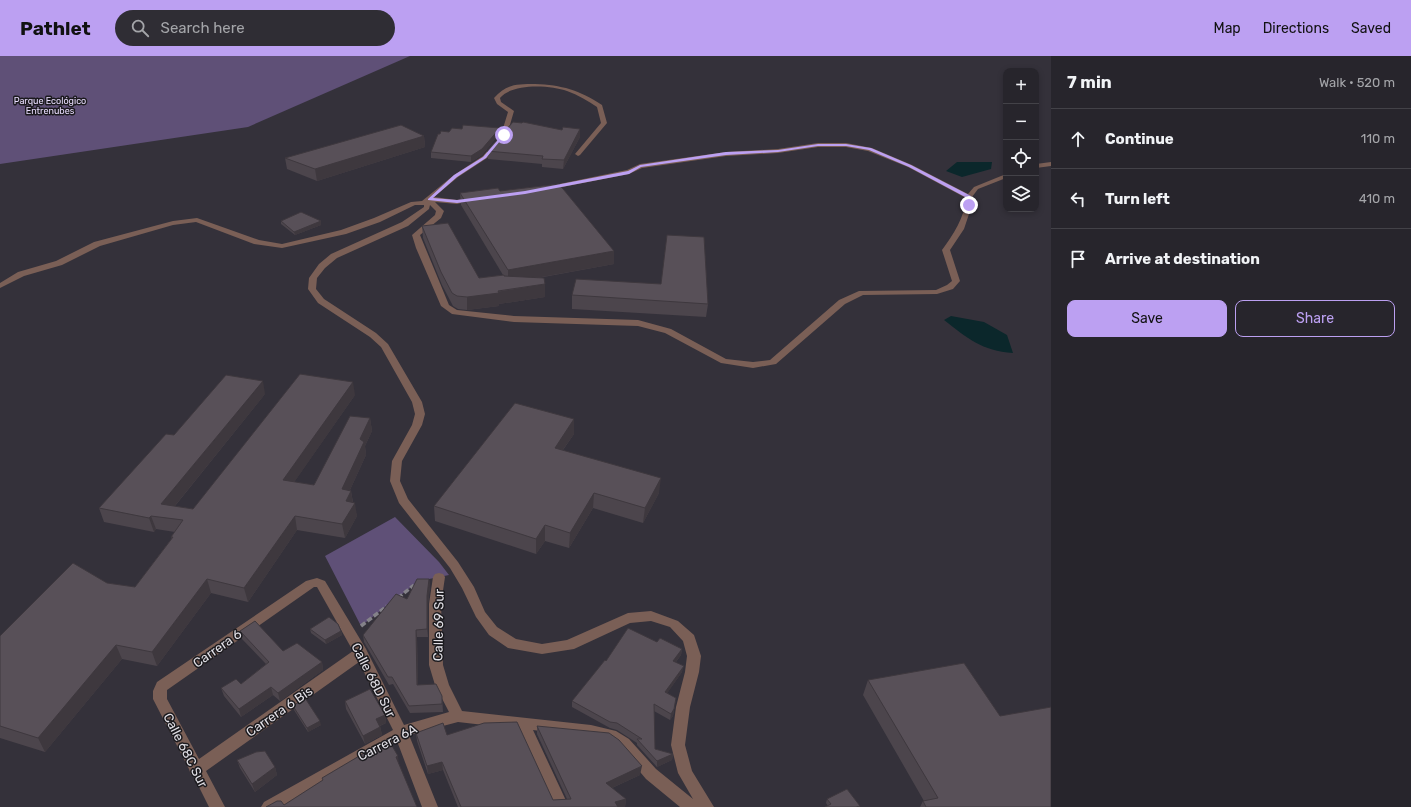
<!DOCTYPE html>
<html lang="en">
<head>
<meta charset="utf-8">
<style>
	body { margin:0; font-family:Rubik,sans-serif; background:#2f2d34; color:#f1f3f6 }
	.controls { position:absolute; right:12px; top:12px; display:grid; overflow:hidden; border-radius:8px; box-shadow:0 2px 6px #0003 }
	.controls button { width:36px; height:36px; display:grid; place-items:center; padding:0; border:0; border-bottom:1px solid #434248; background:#27252c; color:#f1f3f6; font:20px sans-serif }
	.stop { position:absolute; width:12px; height:12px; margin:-9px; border:3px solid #bca0f2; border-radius:50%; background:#fff }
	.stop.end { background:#bca0f2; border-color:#fff; box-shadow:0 1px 4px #0008 }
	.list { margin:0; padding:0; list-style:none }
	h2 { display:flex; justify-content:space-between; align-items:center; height:52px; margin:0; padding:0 16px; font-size:17px }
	h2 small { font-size:13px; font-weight:400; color:#a4a5a9 }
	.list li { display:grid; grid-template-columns:26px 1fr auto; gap:12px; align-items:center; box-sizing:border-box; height:60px; padding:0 16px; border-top:1px solid #434248 }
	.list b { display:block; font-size:15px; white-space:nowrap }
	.list em { font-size:13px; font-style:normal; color:#a4a5a9 }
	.actions { display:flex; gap:8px; padding:12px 16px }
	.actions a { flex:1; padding:9px 0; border:1px solid #bca0f2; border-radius:8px; text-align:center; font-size:14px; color:#bca0f2 }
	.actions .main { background:#bca0f2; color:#111 }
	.icon { flex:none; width:22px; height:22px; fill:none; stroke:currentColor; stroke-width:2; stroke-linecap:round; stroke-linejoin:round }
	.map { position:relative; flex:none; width:1051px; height:751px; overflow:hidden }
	header { display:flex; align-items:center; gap:24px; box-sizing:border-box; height:56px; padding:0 20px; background:#bca0f2; color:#111 }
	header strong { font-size:19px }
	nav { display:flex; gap:22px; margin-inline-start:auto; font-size:14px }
	.search { width:280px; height:36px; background:#2f2d34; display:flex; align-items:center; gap:10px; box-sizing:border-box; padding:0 14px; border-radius:22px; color:#a4a5a9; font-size:15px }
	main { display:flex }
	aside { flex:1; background:#27252c }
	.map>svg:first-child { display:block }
</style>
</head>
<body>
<header>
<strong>Pathlet</strong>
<div class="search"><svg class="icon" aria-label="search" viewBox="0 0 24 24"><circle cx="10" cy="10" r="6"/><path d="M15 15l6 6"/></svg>Search here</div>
<nav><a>Map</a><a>Directions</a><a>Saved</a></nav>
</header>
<main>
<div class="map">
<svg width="1051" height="751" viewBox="0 0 1051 751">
	<rect width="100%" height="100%" fill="#34313a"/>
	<path fill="#5f5077" d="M0 0H410L248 71 0 108Z
		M395 461 439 506 449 519 419 525 361 570 325 500Z"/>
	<path fill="#0b272b" d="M957 106H992L991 113 962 121 946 115Z
		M951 260 984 266 1007 279 1013 297C982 295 967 282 944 264Z"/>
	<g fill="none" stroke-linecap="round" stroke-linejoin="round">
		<path stroke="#848289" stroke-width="3.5" stroke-dasharray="5.5 2.5" stroke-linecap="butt" d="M398 542 414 529
			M361 570 387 550"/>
		<path fill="#7a5f56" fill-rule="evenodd" d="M535 28C562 29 579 34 602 49L607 67 580 99 578 100 575 98 601 67 597 51C588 45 578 39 567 35 550 29 512 27 500 42L501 46 514 55 507 79 487 102 458 121 434 141 457 144 474 141 477 143 457 148 435 146 444 155 441 162 420 179 449 249 457 254 514 260 638 264 671 273 726 303 753 306 770 304 839 244 859 235 936 234 947 229 952 225 942 194C953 179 965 161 966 142L908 111 868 95 846 91H818L778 97 726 100 642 112 629 118 547 134 544 132 545 131 627 114 640 108 726 96 778 93 818 87H846L872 92 912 109 968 138 974 131 1006 118V122L978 133 972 141V149L964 173 950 194 960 225 953 233 937 238 863 239 845 248 776 308 753 312 721 307 665 277 638 270 514 266 452 258 441 250 416 192 412 179 435 159 436 155 430 149 429 153 408 170 337 202 325 212 317 222 316 233 324 243 376 277 388 288 422 346 425 358 422 369 402 405 400 425 408 443 458 506 474 531 485 556 497 571 516 583 542 588 567 584 628 557 651 555 678 565 694 579 701 600 699 616 690 651 685 689 692 715 714 751H680L646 723 619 691 608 684 533 674 569 751H553L518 673 458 666 409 679 438 751H422L397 685 283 751H261L264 746 393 674 359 606 206 715 225 751H209L193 719H191L189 713 153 643V635L157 626 306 525 317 522 325 525 366 593 404 669 449 656 435 629 429 609V548L433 521 435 518 439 517 443 518 445 521 441 548 443 609 449 629 462 655 591 669 616 675 629 683 656 713 693 743 678 717 671 689 676 651 685 616 687 600 683 585 670 571 651 565 630 567 574 593 542 598 508 592 489 579 476 561 462 532 450 512 399 447 390 425 392 405 412 369 415 358 412 346 381 291 370 281 318 247 308 233 309 222 319 208 331 198 402 166 424 151V149H415L380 166 346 178 282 192 254 188 196 166 173 169 100 190 62 209 24 220 0 232V227L18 216 56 205 94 186 173 165 197 162 259 184 282 188 341 174 374 162 411 146 422 145 454 119 483 100 501 79 508 56 497 48 494 42C506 28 517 28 535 28ZM314 531H317L353 595 199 703 167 643V634Z
			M1051 106V110L1036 112V108Z"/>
	</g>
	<path fill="#4c454c" d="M500 72V77L482 99 471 106 431 102V96L440 78 462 73Z
		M580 73V81L563 113 542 111V108L488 103 487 95 562 74Z
		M424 80 425 91 317 125 287 113 285 102Z
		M500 135 614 195V208L538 222 545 228V241L499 248V250L467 254 458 253 453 250 442 229 423 182 422 170 479 222 503 219 461 149 460 137Z
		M281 165H321V169L295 179 281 168Z
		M661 228 708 248 706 261 572 253V239Z
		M265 338 175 450 193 453 355 339 294 426 314 429 370 362 372 375 365 390 366 399 350 434 351 435 353 446 357 460 345 482 297 474 248 546 211 537 157 610 122 603 45 696 0 682V580L107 527 135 531 172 482 171 481 175 476 156 473 154 476 104 466 99 452Z
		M574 363V378L563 394 659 437 643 467 593 452 569 492 545 485 536 498 435 465 434 450Z
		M429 523 430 530 428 548V581H417L418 629 442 640 443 656 410 657 393 628 389 629 364 586 363 579 407 543Z
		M310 573 341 575 342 579 326 588 311 577Z
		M240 575 283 595 322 606 323 614 280 645 273 639 241 661 224 640 221 632 241 628 266 608 242 583Z
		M657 586 682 593 681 599 676 606 682 616 667 637 676 642 673 660 670 664 654 655 655 693 673 698 672 704 657 711 637 689V687L617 674 610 672 572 651V645L606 605Z
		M868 624 1051 751H920L923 745H924L863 639Z
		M345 645 385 659 386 667 380 670 382 679 365 688 346 653Z
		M293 650 321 669 308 676 294 654Z
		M537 670 640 719 612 732 626 743 625 751H458L443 714 428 718 417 685 416 677 447 679 553 744 567 743 537 678Z
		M237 704 275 711 277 719 255 736 240 712Z
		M827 743 860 750 859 751H825L828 750 826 747Z"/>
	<path fill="#3e383e" d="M500 72V77L482 99 471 106V100Z
		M580 73V81L563 113 564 104Z
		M424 80 425 91 317 125 315 113Z
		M321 165V169L295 179 294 176Z
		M614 195V208L508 227V214Z
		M545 228V241L499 248V250L467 254V241Z
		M263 325 265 338 165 462 161 448Z
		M353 326 355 339 286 438 283 424Z
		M370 362 372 375 365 390 366 399 344 447 342 433 360 383Z
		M574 363V378L554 406 555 392Z
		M661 422 659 437 643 467 645 452Z
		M351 435 353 448 355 447 357 460 345 482 342 468 346 445Z
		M594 437 593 452 569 492 570 477Z
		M151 460 156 473 154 476 149 462Z
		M295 460 297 474 248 546 244 532Z
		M545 469V485L536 498V483Z
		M207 523 211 537 157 610 152 596Z
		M429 523 430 530 428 548V581L427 573V540Z
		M416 574 417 581 418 636 417 629Z
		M341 575 342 579 326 588 325 584Z
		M116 589 122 603 45 696 38 682Z
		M682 593 681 599 672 611 673 605Z
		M322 606 323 614 280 645 278 637Z
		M684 610 682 616 664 642 665 636Z
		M271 631 273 639 241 661 239 653Z
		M674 653 673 660 670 664 671 658Z
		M385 659 386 667 377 671 376 663Z
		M320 665 321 669 308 676 307 672Z
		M380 671 382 679 365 688 363 680Z
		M673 698 672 704 657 711V705Z
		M398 700 399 708 396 701Z
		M442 706 443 714 428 718 427 710Z
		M642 710 640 719 605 735 606 727Z
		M275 711 277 719 255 736 252 728Z
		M626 743 625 751H615V746Z"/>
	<path fill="#585058" stroke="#3e383e" d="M513 66 522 67 523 66 562 74 563 71 580 73 564 104 542 103 543 100 487 95Z
		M401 69 424 80 315 113 285 102Z
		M463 69 500 72 482 93 471 100 431 96 438 78H440L441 75 449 76 452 72 462 73Z
		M559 128 614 195 508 214 460 137 498 132 500 135Z
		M301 156 321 165 294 176 281 165Z
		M448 167 479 222 504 219V220L544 222 545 228 498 235 499 237 467 241 457 240 452 237 441 216 422 170Z
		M667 179 704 181 708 248 572 239 576 223 661 228Z
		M300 318 353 326 283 424 314 429 350 360 370 362 360 383 364 386 342 433 351 435 346 445 355 447 342 468 295 460 244 532 207 523 152 596 116 589 38 682 0 670V580L73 507 107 527 135 531 173 481H171L183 464 151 460 149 462 99 452 166 378 174 379 226 319 263 325 161 448 193 453Z
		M515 347 574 363 555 392 661 422 645 452 594 437 570 477 545 469 536 483 434 450Z
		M417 523H429L427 540V573L416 574 417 629 436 628 442 640V648L409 650 392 621H388L363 579 396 538 407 543Z
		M329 561 338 568 341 575 325 584 310 573Z
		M255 565 283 595 297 587 322 606 278 637 271 631 239 653 221 632 236 623 241 628 269 606 240 575Z
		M628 572 657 586 660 582 682 593 673 605 684 610 665 636 676 642 674 653 671 658 654 648 655 693 673 698 657 705 637 683H642L617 667 610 666 572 645 605 604 606 605Z
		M964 607 1000 660 1051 651V751H926L923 745 938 742 868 624Z
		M370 633 385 659 376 663 380 671 363 680 345 645Z
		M305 642 320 665 307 672 293 650Z
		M517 666 553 744 571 743 537 670 609 677 619 684 642 710 606 727 626 743 615 746 618 751H461L442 706 427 710 416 677 443 667 447 679 484 667Z
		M388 683 398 700 396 701 417 751H266L277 745H281L284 749 323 724 322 722Z
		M265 695 275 711 252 728 237 704 256 696Z
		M847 733 860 750 856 751H825L831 748 827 743Z"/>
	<path fill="#bca0f2" d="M504 77 505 79 486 102 457 121 433 142 457 144 525 135 628 115 640 109 726 96 778 94 818 88H846L871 92 911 109 971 140 972 149 969 151 967 149V142L909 111 869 94 846 90H818L778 96 726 99 641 111 629 118 525 138 457 147 428 144V143L454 119 483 101Z"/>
	<g text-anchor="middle" stroke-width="3" stroke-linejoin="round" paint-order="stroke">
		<g font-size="9" fill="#e7dbfc" stroke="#1b1a1e">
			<text x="50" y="48">Parque Ecológico<tspan x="50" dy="10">Entrenubes</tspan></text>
		</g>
		<g font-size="13" fill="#e1dfe5" stroke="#1b1a1e">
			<text transform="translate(438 569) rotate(-89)" y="5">Calle 69 Sur</text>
			<text transform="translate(217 592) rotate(-35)" y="5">Carrera 6</text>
			<text transform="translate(374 624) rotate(63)" y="5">Calle 68D Sur</text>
			<text transform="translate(279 655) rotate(-35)" y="5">Carrera 6 Bis</text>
			<text transform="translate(387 686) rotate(-27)" y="5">Carrera 6A</text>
			<text transform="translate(186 694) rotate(63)" y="5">Calle 68C Sur</text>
		</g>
	</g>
</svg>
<div class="controls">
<button>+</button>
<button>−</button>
<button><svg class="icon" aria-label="locate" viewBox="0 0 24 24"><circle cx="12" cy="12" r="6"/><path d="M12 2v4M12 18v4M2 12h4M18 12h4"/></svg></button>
<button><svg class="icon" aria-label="layers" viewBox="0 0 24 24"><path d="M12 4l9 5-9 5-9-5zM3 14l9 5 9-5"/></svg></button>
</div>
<div class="stop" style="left:504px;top:79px"></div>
<div class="stop end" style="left:969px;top:149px"></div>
</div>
<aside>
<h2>7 min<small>Walk · 520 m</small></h2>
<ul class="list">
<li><svg class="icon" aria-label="ahead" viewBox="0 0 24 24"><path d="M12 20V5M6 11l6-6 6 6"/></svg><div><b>Continue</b></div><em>110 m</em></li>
<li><svg class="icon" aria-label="left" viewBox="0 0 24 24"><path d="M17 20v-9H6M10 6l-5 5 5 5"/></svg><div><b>Turn left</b></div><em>410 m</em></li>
<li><svg class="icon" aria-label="arrive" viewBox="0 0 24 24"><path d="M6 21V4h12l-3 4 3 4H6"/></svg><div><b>Arrive at destination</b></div></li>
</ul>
<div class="actions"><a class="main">Save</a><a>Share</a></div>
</aside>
</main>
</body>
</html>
